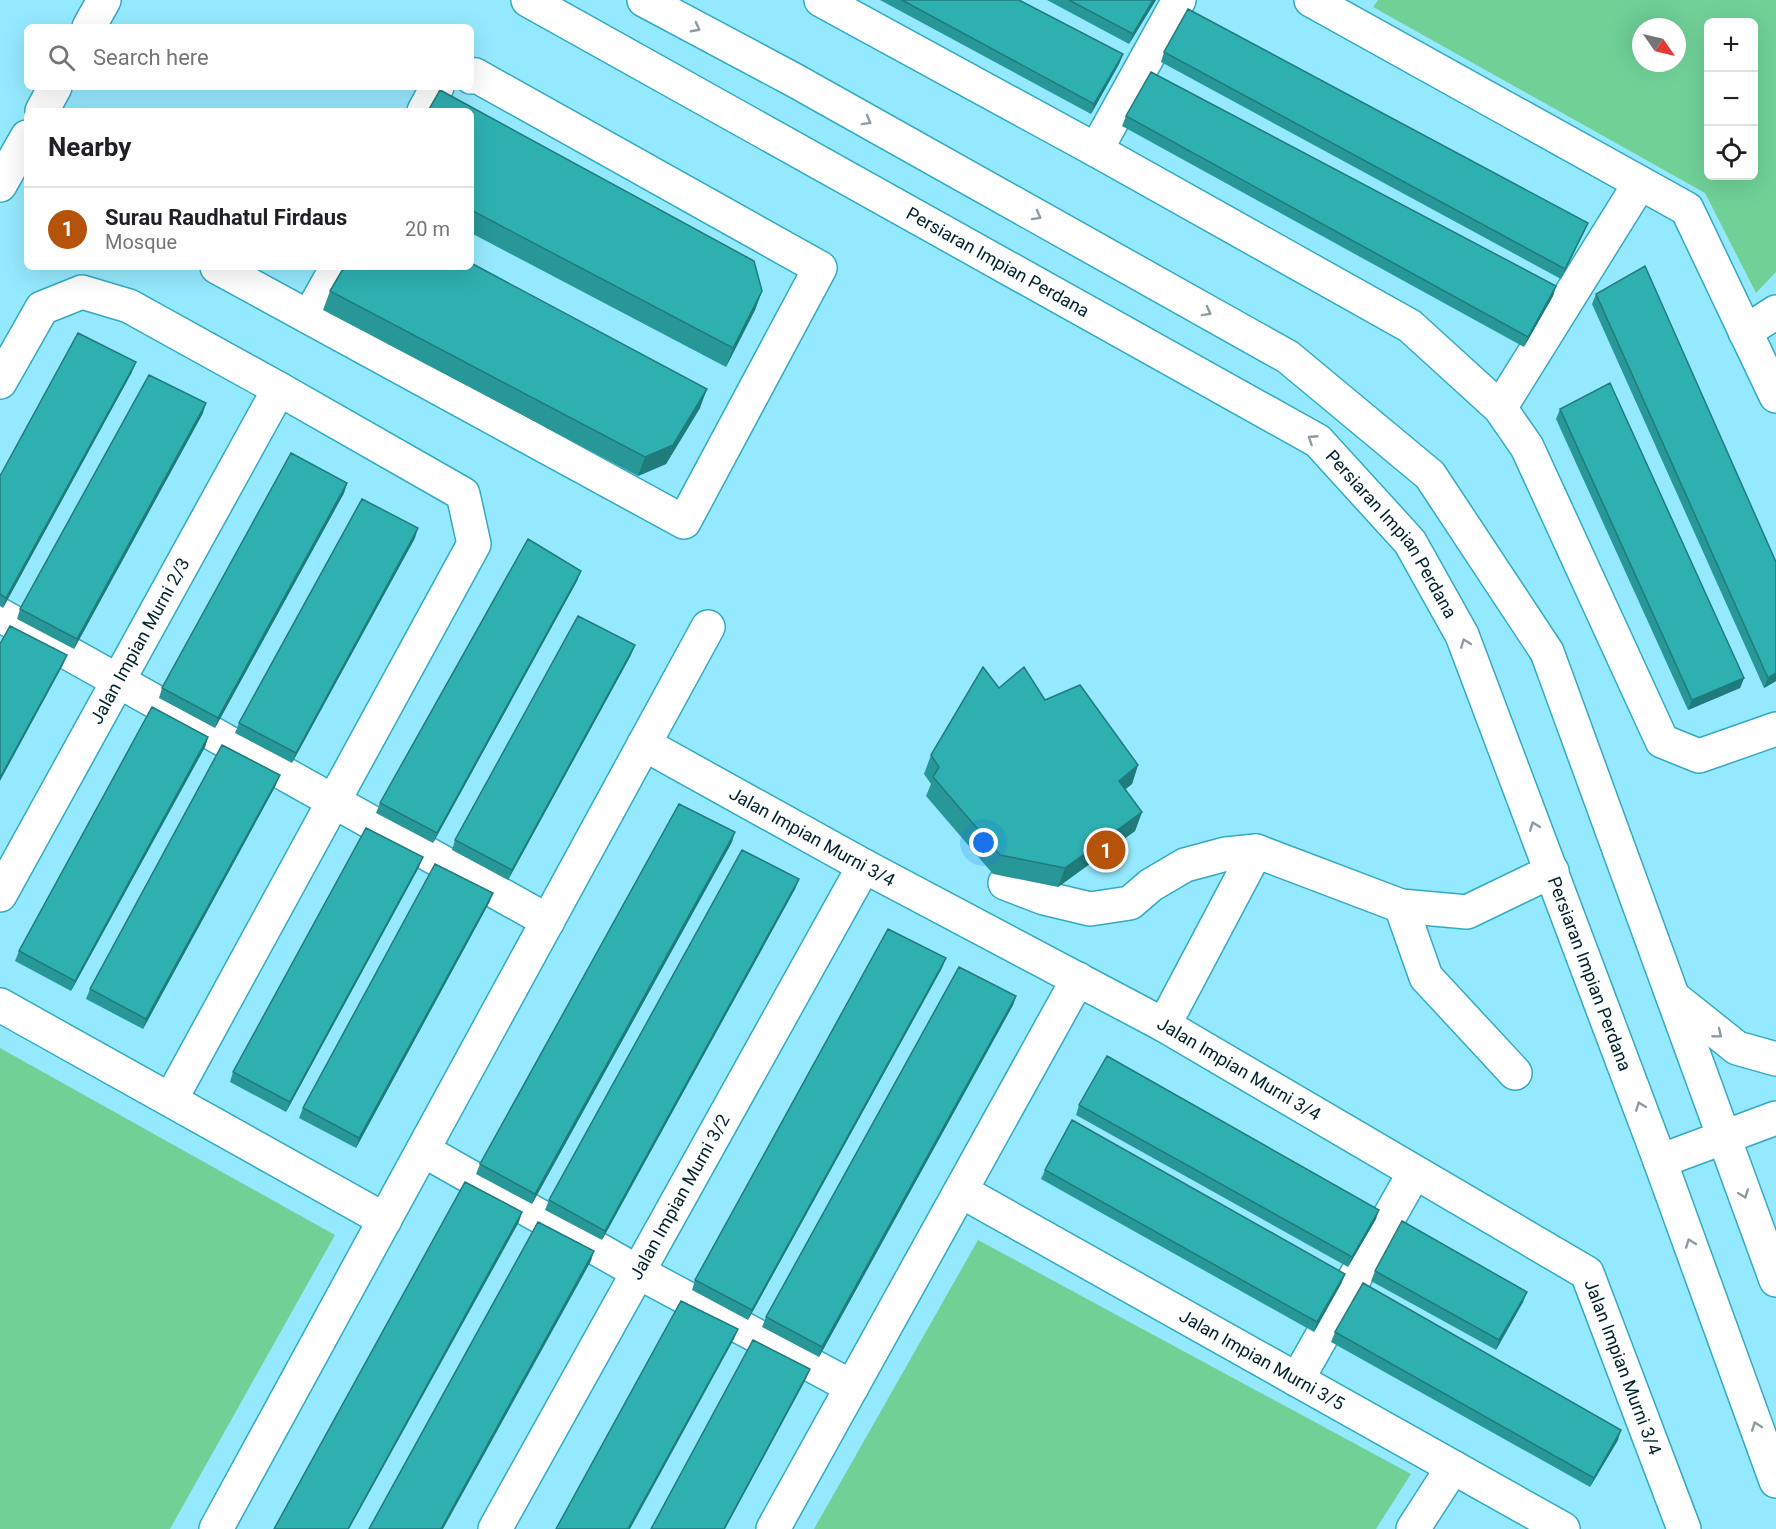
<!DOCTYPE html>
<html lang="en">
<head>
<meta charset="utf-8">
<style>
	body { margin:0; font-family:Roboto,sans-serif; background:#f2f2f2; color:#202124 }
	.controls { position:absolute; right:18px; top:18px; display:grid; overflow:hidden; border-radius:9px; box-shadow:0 6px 24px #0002 }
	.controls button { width:54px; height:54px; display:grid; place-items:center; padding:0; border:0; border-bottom:2px solid #e0e0e0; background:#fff; color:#202124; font:30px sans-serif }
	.compass { position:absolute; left:1632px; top:18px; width:54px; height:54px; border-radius:50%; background:#fff; box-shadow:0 6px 24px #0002; rotate:124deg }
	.you { position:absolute; left:984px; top:843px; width:21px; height:21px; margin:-15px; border:4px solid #fff; border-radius:50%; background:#1a73e8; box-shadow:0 0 0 9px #1a73e833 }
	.badge { display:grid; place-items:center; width:39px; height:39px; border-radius:50%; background:#b45309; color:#fff; font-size:20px; font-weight:700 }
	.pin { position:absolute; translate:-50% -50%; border:3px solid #fff; box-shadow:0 2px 6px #0006 }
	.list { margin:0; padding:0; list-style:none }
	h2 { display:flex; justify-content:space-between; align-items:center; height:78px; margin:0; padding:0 24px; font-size:26px }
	h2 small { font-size:20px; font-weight:400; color:#757577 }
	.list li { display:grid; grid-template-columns:39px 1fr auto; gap:18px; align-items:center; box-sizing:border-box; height:84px; padding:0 24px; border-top:2px solid #e0e0e0 }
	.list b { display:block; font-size:22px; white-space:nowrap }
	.list p { margin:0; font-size:20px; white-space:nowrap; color:#757577 }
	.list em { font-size:20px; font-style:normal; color:#757577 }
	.icon { flex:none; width:33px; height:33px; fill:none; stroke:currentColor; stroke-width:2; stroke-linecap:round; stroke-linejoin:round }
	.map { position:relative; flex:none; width:1776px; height:1529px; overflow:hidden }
	.search { position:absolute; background:#fff; box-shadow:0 6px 24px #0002; left:24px; top:24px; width:450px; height:66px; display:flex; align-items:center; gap:15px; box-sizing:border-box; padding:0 21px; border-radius:9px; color:#757577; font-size:22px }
	.panel { position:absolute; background:#fff; box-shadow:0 6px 24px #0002; left:24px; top:108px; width:450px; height:162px; border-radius:9px }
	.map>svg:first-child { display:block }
</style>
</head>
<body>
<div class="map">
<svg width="1776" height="1529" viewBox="0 0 1776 1529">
	<rect width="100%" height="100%" fill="#95e9fe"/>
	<path fill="#70d197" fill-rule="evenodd" d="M1378 0H1776V272L1756 293 1705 193 1373 7ZM1708 22H1754V176H1708ZM1641 27H1677V63H1641Z
		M0 1048 335 1235 170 1529H0Z
		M978 1240 1411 1474 1376 1529H814Z"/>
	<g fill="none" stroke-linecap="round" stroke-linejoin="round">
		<defs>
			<g id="minor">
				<path id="s1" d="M528 0 1318 441 1410 542 1462 635 1660 1161 1776 1481"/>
				<path d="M644 0 794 80 1288 357 1430 475 1547 652 1776 1280"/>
				<path d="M821 0 1096 150 1410 326 1500 408 1527 447 1662 741 1699 756 1776 729"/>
				<path d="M1311 0 1687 209 1776 396"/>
				<path d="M89 27 104 0"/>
				<path d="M42 111 55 87"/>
				<path d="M424 111 437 87"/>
				<path d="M1096 150 1179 0"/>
				<path d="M0 185 27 137"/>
				<path d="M217 267 684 522 820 268 475 75 471 77"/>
				<path d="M309 317 337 267"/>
				<path d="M1745 332 1776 312"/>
				<path d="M0 382 42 308 82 292 129 306 279 389 463 494 474 544 171 1099"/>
				<path d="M1500 408 1640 183"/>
				<path d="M0 615 548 921"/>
				<path id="s2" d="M644 744 864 866 1164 1025 1587 1273 1684 1529"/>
				<path d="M1256 851 1401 906 1467 912 1552 871"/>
				<path d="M1005 883 1044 898 1090 909 1130 903 1151 885 1185 865 1226 854 1256 851 1164 1025"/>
				<path id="s3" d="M0 895 279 389"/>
				<path d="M1401 906 1426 977 1515 1073"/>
				<path d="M1673 997 1737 1048 1776 1059"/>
				<path d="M0 1005 385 1220"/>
				<path d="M423 1150 638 1272 852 1387"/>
				<path d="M1660 1161 1776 1118"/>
				<path id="s4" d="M961 1191 1563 1529"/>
				<path d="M1297 1380 1414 1173"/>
				<path d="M216 1529 708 627"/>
				<path id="s5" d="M495 1529 864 866"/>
				<path d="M773 1529 1078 979"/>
				<path d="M1413 1529 1453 1467"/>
			</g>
		</defs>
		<use href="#minor" stroke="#33aac3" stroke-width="36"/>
		<use href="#minor" stroke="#fff" stroke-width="33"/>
	</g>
	<path fill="#289798" d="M880 0H1019L1123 54 1119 64 1091 114Z
		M1047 0H1156L1129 44Z
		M1164 52 1588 223 1584 232 1561 279 1161 62Z
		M471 111 762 291 755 310 726 367 471 233Z
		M1126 116 1556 286 1553 296 1524 347 1122 126Z
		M330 291 700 408 666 464 638 476 323 310Z
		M1596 294 1776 681 1764 688 1592 304Z
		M132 372 3 608 0 606V476Z
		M1560 409 1744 678 1740 688 1688 710 1556 419Z
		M203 413 74 649 17 619 20 609Z
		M347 483 344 493 215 728 159 698 162 688Z
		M415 538 292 763 235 733 239 723Z
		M581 571 577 581 433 843 376 813 380 803Z
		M631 655 508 880 452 850 455 840Z
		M999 688 1045 700 1138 765 1132 784 1125 789 1142 812 1135 831 1058 887 993 874 926 796 931 784 924 774 931 755Z
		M208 737 205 747 71 991 15 961 19 951Z
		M276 785 143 1029 86 999 90 989Z
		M732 842 532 1204 476 1174 480 1164Z
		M419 867 286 1112 230 1082 233 1072Z
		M799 879 795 889 602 1240 545 1210 549 1200Z
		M493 893 489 903 356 1148 299 1118 303 1108Z
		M942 968 748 1320 692 1290 695 1280Z
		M1016 996 1013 1005 819 1357 762 1327 766 1317Z
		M1079 1105 1376 1219 1348 1267 1076 1115Z
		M1045 1170 1345 1274 1341 1284 1314 1332 1041 1179Z
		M1375 1271 1523 1302 1496 1350 1371 1281Z
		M1335 1332 1618 1440 1590 1487 1331 1342Z"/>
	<path fill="#207b7c" d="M1153 0H1156L1129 44 1133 34Z
		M1123 54 1119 64 1091 114 1094 104Z
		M1588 223 1584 232 1561 279 1565 269Z
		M1556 286 1553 296 1524 347 1528 337Z
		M762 291 755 310 726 367 733 348Z
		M136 362 132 372 3 608 6 598Z
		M707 389 700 408 666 464 638 476 645 457Z
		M206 403 203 413 74 649 77 639Z
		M347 483 344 493 215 728 218 718Z
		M418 528 415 538 292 763 296 753Z
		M581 571 577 581 433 843 437 833Z
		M635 645 631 655 508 880 512 870Z
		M67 655 63 665 0 781V778Z
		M1776 673V681L1764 688 1768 678Z
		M1744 678 1740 688 1688 710 1692 700Z
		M208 737 205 747 71 991 75 981Z
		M1138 765 1132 784 1112 800 1119 781Z
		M280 775 276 785 143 1029 146 1019Z
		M1142 812 1135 831 1058 887 1065 868Z
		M735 832 732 842 532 1204 535 1194Z
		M423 857 419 867 286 1112 290 1102Z
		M799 879 795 889 602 1240 605 1231Z
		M493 893 489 903 356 1148 359 1138Z
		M946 958 942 968 748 1320 752 1310Z
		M1016 996 1013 1005 819 1357 822 1347Z
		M1379 1210 1376 1219 1348 1267 1352 1257Z
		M522 1212 519 1222 349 1529H348Z
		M594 1251 591 1261 443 1529H441Z
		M1345 1274 1341 1284 1314 1332 1317 1322Z
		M1527 1292 1523 1302 1496 1350 1499 1340Z
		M738 1329 734 1339 630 1529H628Z
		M810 1369 806 1379 725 1529H724Z
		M1621 1430 1618 1440 1590 1487 1594 1478Z"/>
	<path fill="#2eb0b1" stroke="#207b7c" stroke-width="1.5" d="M902 0H1019L1123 54 1094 104Z
		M1069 0H1153L1133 34Z
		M1188 9 1588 223 1565 269 1164 52Z
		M1151 72 1556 286 1528 337 1126 116Z
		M440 90 754 261 762 291 733 348 471 210V111H428Z
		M471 263 707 389 673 445 645 457 330 291 344 267H471Z
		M1645 266 1776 562V673L1768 678 1596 294Z
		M78 333 136 362 6 598 0 594V476Z
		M149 375 206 403 77 639 20 609Z
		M1610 383 1744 678 1692 700 1560 409Z
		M291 453 347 483 218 718 162 688Z
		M362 499 418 528 296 753 239 723Z
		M528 539 581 571 437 833 380 803Z
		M578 616 635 645 512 870 455 840Z
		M10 626 67 655 0 778V644Z
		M983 667 999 688 1024 667 1045 700 1080 685 1138 765 1119 781 1142 812 1065 868 1000 855 933 777 939 767 931 755Z
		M152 707 208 737 75 981 19 951Z
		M222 745 280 775 146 1019 90 989Z
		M679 804 735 832 535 1194 480 1164Z
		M366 828 423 857 290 1102 233 1072Z
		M742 850 799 879 605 1231 549 1200Z
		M435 864 493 893 359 1138 303 1108Z
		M888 929 946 958 752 1310 695 1280Z
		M959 967 1016 996 822 1347 766 1317Z
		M1107 1056 1379 1210 1352 1257 1079 1105Z
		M1072 1120 1345 1274 1317 1322 1045 1170Z
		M465 1182 522 1212 348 1529H274Z
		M1402 1221 1527 1292 1499 1340 1375 1271Z
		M538 1222 594 1251 441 1529H369Z
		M1363 1283 1621 1430 1594 1478 1335 1332Z
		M681 1301 738 1329 628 1529H556Z
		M753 1340 810 1369 724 1529H651Z"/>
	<defs><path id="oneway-chevron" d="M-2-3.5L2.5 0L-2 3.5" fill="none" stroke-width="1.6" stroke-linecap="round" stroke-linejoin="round" transform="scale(1.5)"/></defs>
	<g stroke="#8c9ca0">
		<use href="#oneway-chevron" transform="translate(696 28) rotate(28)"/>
		<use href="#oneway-chevron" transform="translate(867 121) rotate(29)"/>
		<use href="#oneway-chevron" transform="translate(1037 216) rotate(29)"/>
		<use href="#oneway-chevron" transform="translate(1207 312) rotate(29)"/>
		<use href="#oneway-chevron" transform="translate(1312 439) rotate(-147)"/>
		<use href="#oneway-chevron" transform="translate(1465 643) rotate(-111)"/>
		<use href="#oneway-chevron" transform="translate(1534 826) rotate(-111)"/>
		<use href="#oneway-chevron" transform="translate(1718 1034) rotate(39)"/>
		<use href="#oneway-chevron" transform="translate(1640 1106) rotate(-111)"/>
		<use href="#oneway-chevron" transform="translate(1744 1194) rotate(70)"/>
		<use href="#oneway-chevron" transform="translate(1690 1243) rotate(-110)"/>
		<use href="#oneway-chevron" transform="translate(1756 1426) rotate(-110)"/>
	</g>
	<g text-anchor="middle" stroke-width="4.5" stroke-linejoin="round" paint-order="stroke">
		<g font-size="18" fill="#00232b" stroke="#c8eff9">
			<text dy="6" stroke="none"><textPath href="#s1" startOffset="538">Persiaran Impian Perdana</textPath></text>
			<text dy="6" stroke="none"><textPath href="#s1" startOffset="1024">Persiaran Impian Perdana</textPath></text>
			<text dy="6" stroke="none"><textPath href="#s3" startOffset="290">Jalan Impian Murni 2/3</textPath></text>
			<text dy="6" stroke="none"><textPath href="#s2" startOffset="192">Jalan Impian Murni 3/4</textPath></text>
			<text dy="6" stroke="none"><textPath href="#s1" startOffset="1510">Persiaran Impian Perdana</textPath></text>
			<text dy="6" stroke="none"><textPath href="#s2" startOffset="678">Jalan Impian Murni 3/4</textPath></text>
			<text dy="6" stroke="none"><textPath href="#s5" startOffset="380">Jalan Impian Murni 3/2</textPath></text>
			<text dy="6" stroke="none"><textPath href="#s4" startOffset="345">Jalan Impian Murni 3/5</textPath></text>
			<text dy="6" stroke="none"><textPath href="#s2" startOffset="1182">Jalan Impian Murni 3/4</textPath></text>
		</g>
	</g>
</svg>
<div class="controls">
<button>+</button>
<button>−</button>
<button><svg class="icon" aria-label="locate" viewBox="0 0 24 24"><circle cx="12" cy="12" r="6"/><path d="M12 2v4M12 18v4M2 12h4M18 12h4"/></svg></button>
</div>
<svg class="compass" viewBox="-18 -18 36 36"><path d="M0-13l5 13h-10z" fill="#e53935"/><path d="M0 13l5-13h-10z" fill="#757577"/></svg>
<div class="you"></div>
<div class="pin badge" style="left:1106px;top:850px">1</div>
<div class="search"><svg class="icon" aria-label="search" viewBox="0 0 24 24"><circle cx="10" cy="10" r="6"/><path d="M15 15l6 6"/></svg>Search here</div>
<section class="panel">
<h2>Nearby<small></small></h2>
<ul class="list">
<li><span class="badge">1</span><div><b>Surau Raudhatul Firdaus</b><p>Mosque</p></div><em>20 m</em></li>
</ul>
</section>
</div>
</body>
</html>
